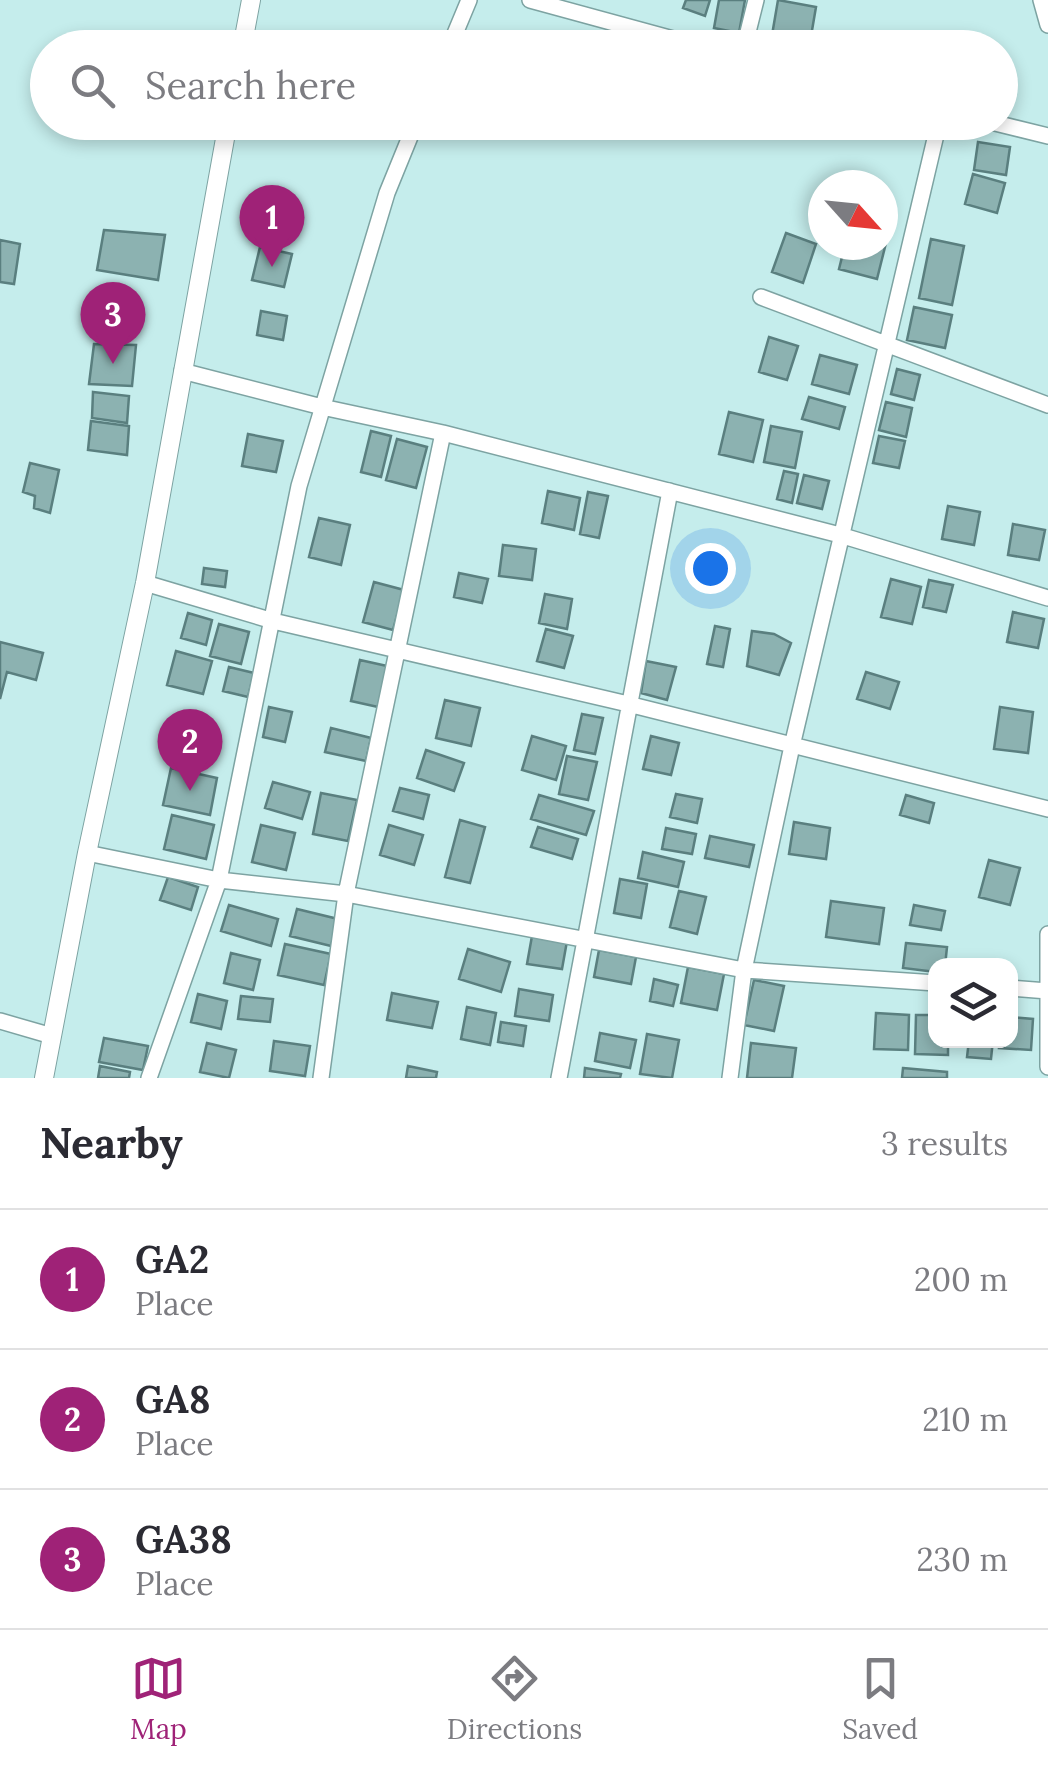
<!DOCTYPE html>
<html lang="en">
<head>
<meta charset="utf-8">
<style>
	body { margin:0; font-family:Lora,serif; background:#f7f7f7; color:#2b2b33 }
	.controls { position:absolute; right:30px; bottom:30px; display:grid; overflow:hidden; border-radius:20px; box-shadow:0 5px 15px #0003 }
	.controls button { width:90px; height:90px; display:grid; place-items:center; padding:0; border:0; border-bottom:2px solid #e1e1e2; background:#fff; color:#2b2b33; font:50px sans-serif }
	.compass { position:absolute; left:808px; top:170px; width:90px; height:90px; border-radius:50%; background:#fff; box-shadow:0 5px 15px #0003; rotate:117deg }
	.you { position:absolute; left:710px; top:568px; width:35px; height:35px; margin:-25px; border:8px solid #fff; border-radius:50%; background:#1a73e8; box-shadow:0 0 0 15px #1a73e833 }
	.badge { display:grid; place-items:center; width:65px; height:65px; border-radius:50%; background:#9f2277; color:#fff; font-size:32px; font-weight:700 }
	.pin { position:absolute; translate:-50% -82px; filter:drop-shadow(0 2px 5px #0008) }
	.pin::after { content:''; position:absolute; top:52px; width:35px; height:30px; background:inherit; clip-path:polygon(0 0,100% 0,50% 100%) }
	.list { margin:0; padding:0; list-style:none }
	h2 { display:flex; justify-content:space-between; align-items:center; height:130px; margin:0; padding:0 40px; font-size:42px }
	h2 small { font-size:32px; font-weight:400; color:#7c7c81 }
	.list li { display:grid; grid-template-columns:65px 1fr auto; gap:30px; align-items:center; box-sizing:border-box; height:140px; padding:0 40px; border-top:2px solid #e1e1e2 }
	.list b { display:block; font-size:38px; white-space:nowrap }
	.list p { margin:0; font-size:32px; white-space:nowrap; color:#7c7c81 }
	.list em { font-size:32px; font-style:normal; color:#7c7c81 }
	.icon { flex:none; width:55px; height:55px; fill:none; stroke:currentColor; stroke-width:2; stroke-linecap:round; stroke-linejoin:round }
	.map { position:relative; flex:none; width:1048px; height:1078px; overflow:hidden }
	.search { position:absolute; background:#fff; box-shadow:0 5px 15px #0003; left:30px; right:30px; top:30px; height:110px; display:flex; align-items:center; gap:25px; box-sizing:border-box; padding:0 35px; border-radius:55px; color:#7c7c81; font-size:38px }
	.sheet { height:550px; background:#fff }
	nav { display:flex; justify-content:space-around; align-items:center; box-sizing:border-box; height:140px; border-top:2px solid #e1e1e2; background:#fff; font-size:28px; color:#7c7c81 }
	nav a { display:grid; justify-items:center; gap:5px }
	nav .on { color:#9f2277 }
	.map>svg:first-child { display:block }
</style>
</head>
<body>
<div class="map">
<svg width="1048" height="1078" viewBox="0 0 1048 1078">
	<rect width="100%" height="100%" fill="#c5edec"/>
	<path fill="#8cb2b1" stroke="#5a7f7f" stroke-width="2.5" d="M686 0H710L705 16 683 8Z
		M719 0H745L739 33 714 28Z
		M778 0 816 7 809 48 771 41Z
		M978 142 1010 147 1006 175 974 170Z
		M973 174 1005 183 997 213 965 204Z
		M104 230 165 235 158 280 97 270Z
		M786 233 816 244 803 283 772 272Z
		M883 234 888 235 877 279 839 269 845 245H883Z
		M931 239 964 246 952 305 919 298Z
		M0 240 20 244 14 284 0 282Z
		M260 247 292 254 284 287 252 280Z
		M914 307 952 315 945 348 907 340Z
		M261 311 287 316 283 340 257 335Z
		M769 337 798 346 787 380 759 372Z
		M94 344 136 345 132 386 89 384Z
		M820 355 857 365 849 394 812 384Z
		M897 369 920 375 914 400 891 394Z
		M93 392 129 396 127 423 92 418Z
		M809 397 845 407 839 429 802 419Z
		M886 402 912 408 906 437 879 430Z
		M729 412 763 420 753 462 719 454Z
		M91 421 129 426 127 455 88 450Z
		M771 426 802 432 795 468 764 462Z
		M371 431 391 436 381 477 361 472Z
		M248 434 283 441 276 472 242 466Z
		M879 436 905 441 899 468 873 463Z
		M397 439 427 447 416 488 386 480Z
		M30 463 59 470 50 513 34 508 35 496 23 492Z
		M784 471 798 474 792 503 777 499Z
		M804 475 829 481 822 509 797 503Z
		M548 491 580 498 574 530 542 523Z
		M588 492 608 496 599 538 580 534Z
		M948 506 980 512 974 545 942 539Z
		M319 518 350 525 341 565 309 557Z
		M1013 524 1045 530 1039 560 1008 555Z
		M503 545 536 549 532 580 499 576Z
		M204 568 227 571 225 587 202 584Z
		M459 573 488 579 482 603 454 597Z
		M891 579 921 587 912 624 881 617Z
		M929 580 953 585 946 612 923 607Z
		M374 582 404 590 393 630 363 622Z
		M545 594 572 599 567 629 539 623Z
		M1013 612 1044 619 1038 648 1007 642Z
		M188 613 212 620 206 645 181 638Z
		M219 624 249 632 241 664 210 656Z
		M715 626 730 629 723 667 707 664Z
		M546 629 573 636 564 668 537 661Z
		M752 631 774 634 791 643 779 675 747 666Z
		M0 642 43 653 36 680 7 672 0 699Z
		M176 651 212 661 203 694 167 685Z
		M360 660 387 666 378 707 351 701Z
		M646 661 676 667 667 700 641 693Z
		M229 667 254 673 248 697 223 691Z
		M866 672 899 682 890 709 857 699Z
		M445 700 480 708 471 746 436 738Z
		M269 707 292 712 285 742 263 737Z
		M1000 707 1033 712 1028 753 994 749Z
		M582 714 603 718 595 754 574 750Z
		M331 728 371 738 366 761 325 752Z
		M532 736 566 746 556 780 522 770Z
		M651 736 679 743 671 775 643 769Z
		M426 750 464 763 454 791 417 778Z
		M567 756 597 762 588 800 559 794Z
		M171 768 217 778 210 815 163 805Z
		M273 782 310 792 302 819 265 808Z
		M400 788 429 795 423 819 393 811Z
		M321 793 357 800 348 841 313 834Z
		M676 794 702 799 697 823 670 817Z
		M539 795 594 811 586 835 531 819Z
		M906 795 934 803 929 823 900 815Z
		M172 815 214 825 206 859 164 849Z
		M460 820 485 827 470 883 445 877Z
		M794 822 830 828 826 859 789 854Z
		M261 825 295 833 286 870 252 862Z
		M389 825 423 835 414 865 380 855Z
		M538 827 578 839 572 859 531 847Z
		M666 828 696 834 692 854 662 849Z
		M710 836 754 845 749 867 705 858Z
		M643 852 684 862 678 887 638 878Z
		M989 860 1020 868 1010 905 979 897Z
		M168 877 198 887 191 910 160 900Z
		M620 879 647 884 641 918 614 913Z
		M679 891 706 897 697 934 670 927Z
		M831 901 884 908 879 944 826 937Z
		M229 905 278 919 271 946 221 931Z
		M914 905 945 911 941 930 910 925Z
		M297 909 338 919 331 946 290 936Z
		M532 936 567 941 562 969 527 964Z
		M906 943 947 947 945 966H936V972L903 968Z
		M285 944 331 954 324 985 278 975Z
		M468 949 510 962 501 992 459 979Z
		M599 950 636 957 631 984 594 977Z
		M231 953 260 960 253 990 224 983Z
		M688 967 724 974 717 1010 681 1003Z
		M654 979 678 985 673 1006 650 1001Z
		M754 980 784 986 774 1031 744 1025Z
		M519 989 553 995 549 1021 515 1016Z
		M392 993 438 1002 432 1028 387 1020Z
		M198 994 227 1001 221 1029 191 1022Z
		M241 996 273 999 270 1022 238 1019Z
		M467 1007 496 1013 490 1045 461 1039Z
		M876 1013 909 1015 908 1050 874 1049Z
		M916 1015H936V1040H948V1055L915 1054Z
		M1010 1017 1033 1019 1031 1050 999 1048 1000 1040H1010Z
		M501 1022 526 1026 523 1046 498 1042Z
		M600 1033 636 1040 630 1068 595 1061Z
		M647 1034 679 1040 672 1078 640 1074Z
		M104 1038 148 1046 143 1070 99 1062Z
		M969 1040H993L991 1059 967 1057Z
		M274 1041 310 1046 305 1076 270 1071Z
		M207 1043 236 1050 229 1078 200 1072Z
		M751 1043 796 1048 792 1078H747Z
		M100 1066 130 1072 129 1078H98Z
		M408 1066 437 1072 436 1078H406Z
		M585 1068 621 1074 620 1078H584Z
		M903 1068 947 1072V1078H902Z"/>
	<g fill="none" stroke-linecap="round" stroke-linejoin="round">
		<defs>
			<path id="minor" d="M530 0 706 48
				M1041 0 1048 25
				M449 48 469 0
				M744 48 756 0
				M991 122 1048 136
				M761 297 1048 405
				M182 371 322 407 443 433 840 535 1048 598
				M145 583 273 621 628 704 1048 809
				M87 853 219 880 346 894 744 970 936 983
				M1048 934V1067
				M1010 988 1048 991
				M0 1021 52 1036
				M149 1078 219 880 299 486 387 193 416 122
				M321 1078 346 894 443 433
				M559 1078 670 491
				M730 1078 744 970 792 746 939 122"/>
			<path id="tertiary" d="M242 48 251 0
				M44 1078 87 853 145 583 228 122"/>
		</defs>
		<use href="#minor" stroke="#7da3a2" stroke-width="18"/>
		<use href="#tertiary" stroke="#7da3a2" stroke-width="20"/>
		<use href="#minor" stroke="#fff" stroke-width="15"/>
		<use href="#tertiary" stroke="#fff" stroke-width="18"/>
	</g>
</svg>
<div class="controls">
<button><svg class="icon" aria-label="layers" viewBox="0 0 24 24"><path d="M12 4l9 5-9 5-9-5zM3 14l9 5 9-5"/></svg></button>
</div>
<svg class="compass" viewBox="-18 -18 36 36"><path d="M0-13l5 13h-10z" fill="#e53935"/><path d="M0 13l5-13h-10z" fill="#7c7c81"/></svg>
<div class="you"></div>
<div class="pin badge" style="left:272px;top:267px">1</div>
<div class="pin badge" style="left:190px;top:791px">2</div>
<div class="pin badge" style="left:113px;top:364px">3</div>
<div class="search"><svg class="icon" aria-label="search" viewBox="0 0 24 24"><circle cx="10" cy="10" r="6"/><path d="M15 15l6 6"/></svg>Search here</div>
</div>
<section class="sheet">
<h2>Nearby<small>3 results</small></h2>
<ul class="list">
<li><span class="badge">1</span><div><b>GA2</b><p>Place</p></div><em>200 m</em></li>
<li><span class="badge">2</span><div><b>GA8</b><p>Place</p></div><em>210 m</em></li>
<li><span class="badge">3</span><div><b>GA38</b><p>Place</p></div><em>230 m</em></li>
</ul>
</section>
<nav>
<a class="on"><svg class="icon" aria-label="map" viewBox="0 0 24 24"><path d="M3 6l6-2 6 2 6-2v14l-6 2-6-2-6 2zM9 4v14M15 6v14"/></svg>Map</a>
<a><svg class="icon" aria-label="directions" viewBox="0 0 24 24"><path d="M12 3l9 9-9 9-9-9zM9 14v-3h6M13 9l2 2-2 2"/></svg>Directions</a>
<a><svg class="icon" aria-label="saved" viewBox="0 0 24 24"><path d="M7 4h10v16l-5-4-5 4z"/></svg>Saved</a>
</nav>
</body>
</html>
